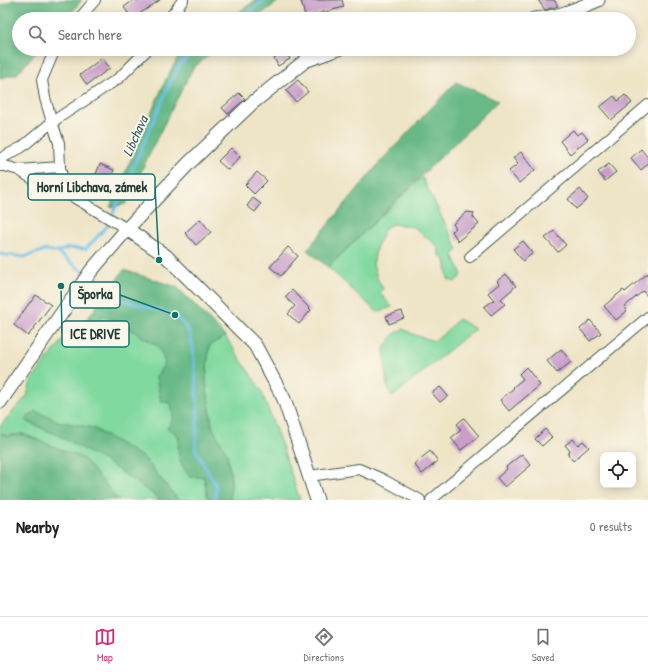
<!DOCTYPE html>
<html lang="en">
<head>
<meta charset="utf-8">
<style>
	body { margin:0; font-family:"Patrick Hand",sans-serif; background:#f2f2f2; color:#222 }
	.controls { position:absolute; right:12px; bottom:12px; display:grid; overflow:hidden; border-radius:8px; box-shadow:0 2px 10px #0003 }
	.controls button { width:36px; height:36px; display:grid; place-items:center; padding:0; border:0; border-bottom:1px solid #e0e0e0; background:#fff; color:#222; font:20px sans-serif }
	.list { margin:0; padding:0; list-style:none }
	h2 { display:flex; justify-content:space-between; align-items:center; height:52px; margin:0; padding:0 16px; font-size:17px }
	h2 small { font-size:13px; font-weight:400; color:#767676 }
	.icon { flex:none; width:22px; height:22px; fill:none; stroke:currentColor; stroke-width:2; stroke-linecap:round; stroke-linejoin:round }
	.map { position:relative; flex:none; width:648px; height:500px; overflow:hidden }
	.search { position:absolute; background:#fff; box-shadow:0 2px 10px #0003; left:12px; right:12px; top:12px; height:44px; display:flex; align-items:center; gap:10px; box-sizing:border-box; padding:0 14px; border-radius:22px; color:#767676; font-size:15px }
	.sheet { height:116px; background:#fff }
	nav { display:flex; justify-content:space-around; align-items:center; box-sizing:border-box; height:56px; border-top:1px solid #e0e0e0; background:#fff; font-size:11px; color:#767676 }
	nav a { display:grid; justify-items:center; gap:2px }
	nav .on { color:#db2777 }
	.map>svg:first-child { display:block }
</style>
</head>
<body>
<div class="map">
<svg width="648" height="500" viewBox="0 0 648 500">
	<rect width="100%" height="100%" fill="#fbf7ec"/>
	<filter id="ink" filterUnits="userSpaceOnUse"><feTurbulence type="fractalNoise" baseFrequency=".025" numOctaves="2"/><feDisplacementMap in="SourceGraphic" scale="8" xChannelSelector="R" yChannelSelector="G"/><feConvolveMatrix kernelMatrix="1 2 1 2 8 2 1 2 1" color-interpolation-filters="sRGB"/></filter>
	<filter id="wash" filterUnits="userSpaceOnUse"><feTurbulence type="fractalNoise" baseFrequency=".012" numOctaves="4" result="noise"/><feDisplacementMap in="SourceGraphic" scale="16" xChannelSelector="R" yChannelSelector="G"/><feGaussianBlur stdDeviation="0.9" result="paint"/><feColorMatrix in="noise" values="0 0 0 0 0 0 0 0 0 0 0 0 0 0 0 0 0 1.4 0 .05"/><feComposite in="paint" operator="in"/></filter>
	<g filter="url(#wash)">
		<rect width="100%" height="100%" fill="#eee4c6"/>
		<path fill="#80d99f" stroke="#508b6a" d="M422 177 458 250 453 255 462 275 455 282 448 279 445 260 439 255 438 247 414 227 392 224 385 228 377 246 373 264 377 278 383 289 380 293 392 307 377 312 328 267Z
			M103 316 119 322 159 347 165 363 156 377 161 401 170 403C171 407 174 412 174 416 173 426 171 429 179 438L178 449 204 477 208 500H178L144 458 93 428 58 421 35 411 25 420C38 427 51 432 64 438 98 456 130 476 160 500H118L84 459 23 434 7 436 0 433V426L27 396 31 381 68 333 84 323Z
			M458 319 475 329 392 397 387 386 384 349 393 335 403 329 415 335 434 341 444 334Z
			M225 336 261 390 283 449 300 500H230L231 481 227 454 212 426 206 381 209 346Z"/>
		<path fill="#68b986" stroke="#447b5d" d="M13 0H82L66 19H19V49H39L17 74 0 78V6Z
			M256 0H280L255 19H229Z
			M189 49H217L193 68 154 144 126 204 110 207 166 79 177 59Z
			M456 82 498 101 328 267 307 250 381 161Z
			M124 270 177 287 225 336 209 346 206 381 212 426 227 454 231 481 230 500H208L204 477H190C179 463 177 456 179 438L174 432 167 428C175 417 174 415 170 403L161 401 156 377 165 363 159 347 119 322 103 316 84 323Z
			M35 411 58 421 93 428 144 458 178 500H160L146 489 105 461 63 438 25 420Z
			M0 433 7 436 23 434 84 459 118 500H0Z"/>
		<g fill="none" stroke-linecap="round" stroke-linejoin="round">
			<path stroke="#6ebfe9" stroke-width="3" d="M239 19 265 0
				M57 252 68 248 86 249 108 225 171 81 181 63 198 49
				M0 254 24 257 46 250 57 252 85 273
				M91 278 119 299 175 315 189 331 193 347 198 415 195 449 216 486 215 500"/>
		</g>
		<g id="blocks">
			<path fill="#c99fca" d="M134 0H160L132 19 124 7Z
				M301 0H342L344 7 305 17Z
				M538 0H554L558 6 545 10Z
				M285 51 290 59 278 66 274 58Z
				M102 58 110 68 87 85 80 75Z
				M298 80 308 92 296 102 286 90Z
				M239 93 245 99 228 114 222 108Z
				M625 95 632 103 611 120 600 107 614 96 618 101Z
				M573 130 577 135 582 132 588 139 570 154 560 141Z
				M231 148 240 157 228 170 218 161Z
				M641 149 648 158V164L641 170 631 158Z
				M521 152 535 170 519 183 509 171 518 164 513 158Z
				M100 164 114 170 109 182 106 181 105 184 94 179Z
				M609 164 616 172 605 181 598 172Z
				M257 172 267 181 254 194 245 185Z
				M580 189 588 199 576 209 568 199Z
				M253 198 261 204 255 212 247 206Z
				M467 212 474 213 473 217 479 224 458 241 452 231 456 228 453 224Z
				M200 219 211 232 196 245 185 233Z
				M554 231 566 245 558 252 545 238Z
				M523 241 533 253 523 261 513 249Z
				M288 247 298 256 281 276 270 267Z
				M648 273V297L643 291 624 307 627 311 616 320 604 306 623 290 625 292Z
				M506 274 516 286 501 299 505 304 491 315 484 307 494 300 488 293 499 284 497 281Z
				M292 290 311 310 299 324 288 314 295 306 285 297Z
				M36 295 51 305 28 336 14 325 30 302H31Z
				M402 311 404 318 389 324 386 316Z
				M590 320 601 333 590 341 580 329Z
				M561 349 571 362 557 373 547 361Z
				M526 367 540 385 509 411 500 400 514 388 513 387 523 379 519 374Z
				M440 387 448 396 440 402 432 393Z
				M464 418 479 436 461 450 451 438 461 430 457 424Z
				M545 429 552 437 542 446 535 439Z
				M573 439 578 445 583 441 589 447 573 461 568 454 570 451 565 445Z
				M430 451 438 461 422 474 414 464Z
				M522 454 531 465 505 487 497 478 507 469 506 467Z"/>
		</g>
	</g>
	<g filter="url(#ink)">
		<use href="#blocks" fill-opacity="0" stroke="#3e564a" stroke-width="1"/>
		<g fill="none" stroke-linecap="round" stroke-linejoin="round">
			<defs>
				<path id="minor" d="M79 19 95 0
					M169 19 183 0
					M0 159 22 147 52 122 45 98 42 80 55 49
					M0 166H5L19 170 60 167
					M19 170 48 189 65 192
					M127 229 65 192 60 167 59 143 52 122 119 78 148 49
					M470 257 648 105
					M309 476 359 469 380 478 420 500
					M431 500 648 317"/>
				<path id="tertiary" d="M534 19C556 18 577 9 598 0
					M127 229 166 256 255 345 284 399 317 500
					M0 402 91 271 127 229 188 164 251 104 305 61 338 49"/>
			</defs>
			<use href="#minor" stroke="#3e564a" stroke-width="12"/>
			<use href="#tertiary" stroke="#3e564a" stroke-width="15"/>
			<use href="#minor" stroke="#fff" stroke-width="10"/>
			<use href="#tertiary" stroke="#fff" stroke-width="13"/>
		</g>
	</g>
	<g text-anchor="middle" stroke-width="4" stroke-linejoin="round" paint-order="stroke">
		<g font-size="14" font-style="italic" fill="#335e61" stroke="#fbf7ec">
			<text transform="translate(135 136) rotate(-66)" y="5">Libchava</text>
		</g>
	</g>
	<path fill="none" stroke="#0f766e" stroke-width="1.5" d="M159 260L155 187M175 315L120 295M61 286L62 334"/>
	<g fill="#0f766e" stroke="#fbf7ec" stroke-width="1.5">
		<circle cx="159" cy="260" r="4"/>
		<circle cx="175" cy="315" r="4"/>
		<circle cx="61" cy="286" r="4"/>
	</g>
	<g fill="#fbf7ec" stroke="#0f766e" stroke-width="1.5">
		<rect x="28" y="174" width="127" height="26" rx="4"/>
		<rect x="70" y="282" width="50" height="26" rx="4"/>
		<rect x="62" y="321" width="67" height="26" rx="4"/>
	</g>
	<g font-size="14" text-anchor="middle" font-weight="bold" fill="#1f3d34">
		<text x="92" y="192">Horní Libchava, zámek</text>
		<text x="95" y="299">Šporka</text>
		<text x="95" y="339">ICE DRIVE</text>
	</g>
</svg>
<div class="controls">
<button><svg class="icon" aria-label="locate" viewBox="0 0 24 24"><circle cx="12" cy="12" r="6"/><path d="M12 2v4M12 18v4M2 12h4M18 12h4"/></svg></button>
</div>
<div class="search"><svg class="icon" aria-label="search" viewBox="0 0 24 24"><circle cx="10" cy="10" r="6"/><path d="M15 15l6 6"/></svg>Search here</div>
</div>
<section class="sheet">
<h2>Nearby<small>0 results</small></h2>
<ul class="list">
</ul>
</section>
<nav>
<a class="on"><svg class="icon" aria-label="map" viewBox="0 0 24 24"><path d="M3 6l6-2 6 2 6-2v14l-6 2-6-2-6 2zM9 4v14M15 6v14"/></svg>Map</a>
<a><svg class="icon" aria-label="directions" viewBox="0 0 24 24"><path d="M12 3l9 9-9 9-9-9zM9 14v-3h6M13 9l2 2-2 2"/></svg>Directions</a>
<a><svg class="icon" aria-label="saved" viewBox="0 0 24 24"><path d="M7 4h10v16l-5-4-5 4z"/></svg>Saved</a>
</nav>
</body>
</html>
